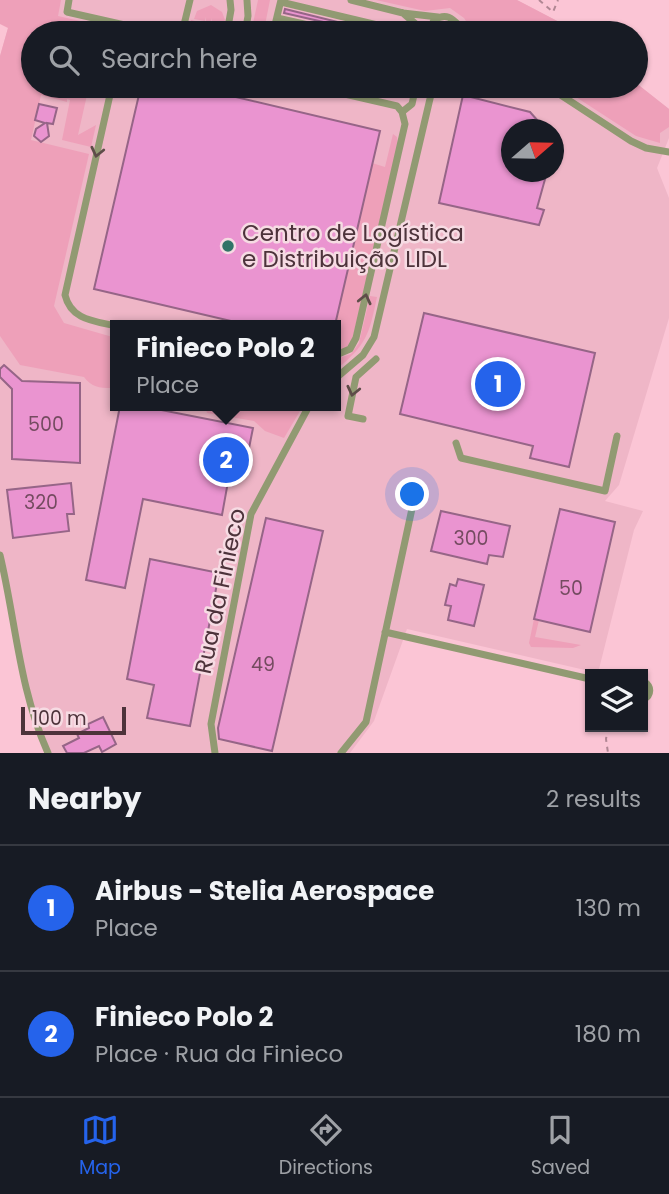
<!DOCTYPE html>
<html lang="en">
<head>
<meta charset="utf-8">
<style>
	body { margin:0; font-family:Poppins,sans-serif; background:#242831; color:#f1f3f6 }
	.controls { position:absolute; right:21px; bottom:21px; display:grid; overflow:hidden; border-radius:0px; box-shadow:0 2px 5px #0004 }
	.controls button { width:63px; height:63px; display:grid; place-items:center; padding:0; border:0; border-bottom:2px solid #363941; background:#171b24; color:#f1f3f6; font:35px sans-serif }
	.compass { position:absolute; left:501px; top:119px; width:63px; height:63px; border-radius:50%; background:#171b24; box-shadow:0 2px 5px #0004; rotate:70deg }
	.scale { position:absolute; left:21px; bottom:18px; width:105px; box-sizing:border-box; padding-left:7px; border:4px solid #4d333b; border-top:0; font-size:19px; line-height:24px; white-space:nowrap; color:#4d333b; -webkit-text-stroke:5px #f6dbe3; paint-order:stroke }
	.you { position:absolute; left:413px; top:495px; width:24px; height:24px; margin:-18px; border:5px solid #fff; border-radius:50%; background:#1a73e8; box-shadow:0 0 0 10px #1a73e833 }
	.badge { display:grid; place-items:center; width:46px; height:46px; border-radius:50%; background:#2563eb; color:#fff; font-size:23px; font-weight:700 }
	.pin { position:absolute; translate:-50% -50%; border:4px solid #fff; box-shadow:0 2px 7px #0006 }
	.popup { position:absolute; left:110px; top:320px; width:231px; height:91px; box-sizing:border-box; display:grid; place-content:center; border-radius:0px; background:#171b24; filter:drop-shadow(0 2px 5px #0005); font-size:23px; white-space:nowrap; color:#9ea1a6 }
	.popup b { font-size:26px; color:#f1f3f6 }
	.popup::after { content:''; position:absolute; left:50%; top:100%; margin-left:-14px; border:14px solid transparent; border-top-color:#171b24 }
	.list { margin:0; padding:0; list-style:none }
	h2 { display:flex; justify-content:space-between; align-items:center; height:91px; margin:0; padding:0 28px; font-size:30px }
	h2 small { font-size:23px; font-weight:400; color:#9ea1a6 }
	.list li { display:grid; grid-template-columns:46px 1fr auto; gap:21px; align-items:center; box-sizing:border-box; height:126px; padding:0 28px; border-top:2px solid #363941 }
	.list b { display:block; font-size:26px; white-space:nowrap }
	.list p { margin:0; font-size:23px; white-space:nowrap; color:#9ea1a6 }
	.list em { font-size:23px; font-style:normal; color:#9ea1a6 }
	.icon { flex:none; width:38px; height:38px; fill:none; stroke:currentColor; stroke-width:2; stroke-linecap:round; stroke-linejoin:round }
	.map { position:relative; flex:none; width:669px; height:753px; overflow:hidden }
	.search { position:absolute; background:#171b24; box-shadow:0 2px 5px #0004; left:21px; right:21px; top:21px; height:77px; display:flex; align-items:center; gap:18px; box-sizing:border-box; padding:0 24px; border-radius:38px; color:#9ea1a6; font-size:26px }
	.sheet { height:343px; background:#171b24 }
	nav { display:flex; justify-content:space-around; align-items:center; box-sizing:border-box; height:98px; border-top:2px solid #363941; background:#171b24; font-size:19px; color:#9ea1a6 }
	nav a { display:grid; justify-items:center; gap:4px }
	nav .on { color:#2563eb }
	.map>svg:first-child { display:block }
</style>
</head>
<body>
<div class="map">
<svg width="669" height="753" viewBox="0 0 669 753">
	<rect width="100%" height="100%" fill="#fbc5d5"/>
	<path fill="#efb6c7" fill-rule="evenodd" d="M16 0H517L563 24 574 33H33V86H636V83L669 109V138L657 168 669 198V318L619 485 605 501 643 511 634 530 598 673 407 629 374 721 350 753H48L35 724 0 562V56ZM512 130H554V172H512ZM116 325H336V406H116Z"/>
	<path fill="#eea0b9" d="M0 0H61L58 16 134 33H114L97 29 96 33H33V86H89L78 135 96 125 91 147 62 140 70 100 67 99V102L41 95 31 140 89 154 54 306 64 323 116 338V388C102 388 93 389 84 377L20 365 0 336V56L8 28 0 24Z
		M258 0H270L264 30 252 28Z
		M376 0H517L563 24 574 33H474L464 18 450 8 425 11Z
		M211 5 222 12 225 20 223 25 212 23V18L211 22 206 21V17L205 21 194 19 197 11Z
		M191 20 223 28 222 33H188Z
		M636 83 669 109V127L660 133V143L636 136 559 86H636Z
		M393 134 397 137 398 144 353 337 347 347 336 352 335 325 372 163 385 167Z
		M370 296 377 297C369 335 367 344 336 370V359L351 354 359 343Z
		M205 406H303L284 438 265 431 254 421 207 413Z
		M534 619 539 620 535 637 581 645 573 648 531 647 529 643Z"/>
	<path fill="#ea94d0" stroke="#966587" stroke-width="2" d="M285 9 358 27 357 33H350L345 27 284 13Z
		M281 25 317 33H279Z
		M141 86H189L380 131 335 325H248L94 289Z
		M463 95 530 112 546 130H512V172H547L537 208 544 210 539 225 439 203Z
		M39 104 57 108 53 124 47 123 49 136 41 142 34 136 36 129 45 123 35 120Z
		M424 313 595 353 569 467 530 458 533 446 400 414Z
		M4 365 22 381 80 383V463L12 459V389L0 377V369Z
		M120 406H141L253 428 245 468 231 465 222 515 143 499 125 588 86 580Z
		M71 483 74 514H67L69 531 13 538 7 490Z
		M560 509 615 522 590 632 534 619Z
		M441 511 510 526 503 557 489 555 487 564 431 551Z
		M266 518 323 531 272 751 219 739 218 728Z
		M150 559 219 573 190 726 147 718 154 685 127 679Z
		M458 579 484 585 474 626 448 620 451 606 445 605 450 584 456 586Z
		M103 717 116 744 102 752 99 746 84 753H67L63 746 79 738 77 734 89 728 88 724Z"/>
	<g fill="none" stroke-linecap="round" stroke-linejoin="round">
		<path stroke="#b08693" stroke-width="2" stroke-dasharray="5 5" stroke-linecap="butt" d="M539 0 553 12 558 0
			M608 727 606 739 608 753"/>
		<path stroke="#919a72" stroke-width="7" d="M69 0 67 12 160 33
			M351 0 403 13 438 17
			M281 2 411 33
			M403 13 426 33
			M277 18 344 33
			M182 33 190 0
			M227 33 231 10 230 0
			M245 33 248 16 247 0
			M273 33 281 0
			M428 33 434 20C450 10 455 23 467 33
			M112 86 65 295C71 320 94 321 116 326
			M310 86 397 106 402 112 405 124 356 338 350 349 336 355
			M547 86 631 141 646 148 669 152
			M402 112 412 104 416 86
			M336 378 363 355 374 337 433 86
			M363 419 348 416 356 377 376 359
			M456 443 461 458 605 491 617 436
			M0 555C16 622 19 689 48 753
			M385 632 590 679
			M643 681C652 686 652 695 643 700
			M215 753 211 724 251 514 309 406
			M341 753 366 722 413 504"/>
	</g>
	<defs><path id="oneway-chevron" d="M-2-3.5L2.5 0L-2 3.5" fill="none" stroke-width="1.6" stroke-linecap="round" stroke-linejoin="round" transform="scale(1.75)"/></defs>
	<g stroke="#5e4d49">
		<use href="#oneway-chevron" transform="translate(97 152) rotate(103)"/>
		<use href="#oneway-chevron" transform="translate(365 299) rotate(-77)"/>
		<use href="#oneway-chevron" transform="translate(353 391) rotate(103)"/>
	</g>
	<circle fill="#307467" stroke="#f6dbe3" stroke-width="2.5" cx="228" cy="246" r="7"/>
	<g text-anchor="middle" stroke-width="5" stroke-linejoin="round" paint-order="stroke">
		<g font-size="19" fill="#744b60">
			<text x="46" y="431">500</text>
			<text x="41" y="509">320</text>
			<text x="471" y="545">300</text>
			<text x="571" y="595">50</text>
			<text x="263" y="671">49</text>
		</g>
		<g font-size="23" fill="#4d333b" stroke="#f6dbe3" text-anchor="start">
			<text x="242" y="241">Centro de Logística<tspan x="242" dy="26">e Distribuição LIDL</tspan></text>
		</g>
		<g font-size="23" fill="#4d333b" stroke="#f6dbe3">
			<text transform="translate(220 591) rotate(-78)" y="8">Rua da Finieco</text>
		</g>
	</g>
</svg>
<div class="controls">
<button><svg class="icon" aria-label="layers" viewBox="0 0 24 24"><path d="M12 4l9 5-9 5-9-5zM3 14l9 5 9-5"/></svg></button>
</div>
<svg class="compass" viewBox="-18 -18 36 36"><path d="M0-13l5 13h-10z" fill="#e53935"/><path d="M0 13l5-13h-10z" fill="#9ea1a6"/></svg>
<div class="scale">100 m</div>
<div class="you"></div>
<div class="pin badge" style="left:498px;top:384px">1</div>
<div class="pin badge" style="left:226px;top:460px">2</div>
<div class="popup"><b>Finieco Polo 2</b>Place</div>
<div class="search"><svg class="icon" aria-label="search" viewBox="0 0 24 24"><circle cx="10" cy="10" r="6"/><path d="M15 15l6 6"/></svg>Search here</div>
</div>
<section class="sheet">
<h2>Nearby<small>2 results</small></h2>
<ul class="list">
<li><span class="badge">1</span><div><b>Airbus - Stelia Aerospace</b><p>Place</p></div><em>130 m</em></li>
<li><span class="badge">2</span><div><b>Finieco Polo 2</b><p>Place · Rua da Finieco</p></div><em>180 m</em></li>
</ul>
</section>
<nav>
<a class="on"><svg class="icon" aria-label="map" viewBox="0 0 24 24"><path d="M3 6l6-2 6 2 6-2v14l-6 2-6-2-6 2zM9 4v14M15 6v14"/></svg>Map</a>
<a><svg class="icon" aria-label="directions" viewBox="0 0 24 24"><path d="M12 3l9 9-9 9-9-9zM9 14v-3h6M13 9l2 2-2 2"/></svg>Directions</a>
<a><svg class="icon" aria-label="saved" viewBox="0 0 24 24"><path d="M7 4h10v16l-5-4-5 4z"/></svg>Saved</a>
</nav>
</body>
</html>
